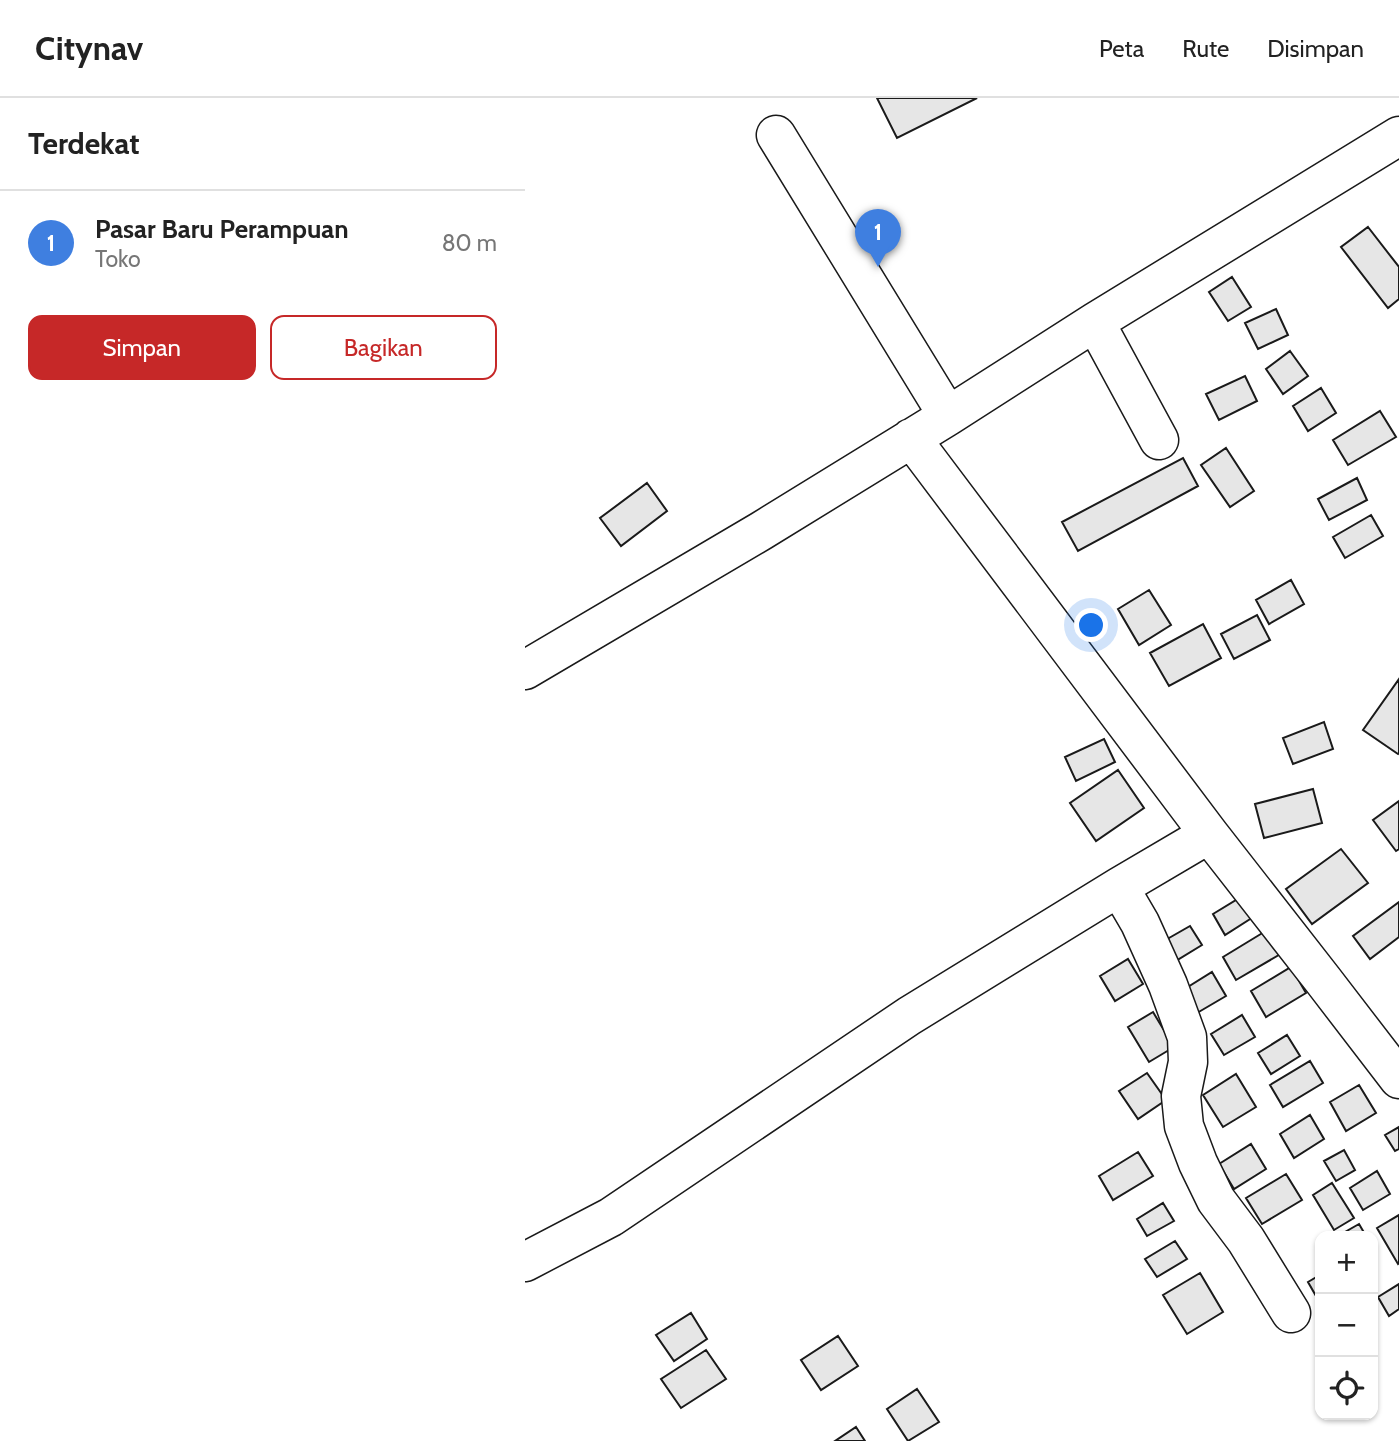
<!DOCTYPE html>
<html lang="id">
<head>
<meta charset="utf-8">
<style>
	body { margin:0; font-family:Cabin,sans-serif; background:#f2f2f2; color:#222 }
	.controls { position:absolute; right:21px; bottom:21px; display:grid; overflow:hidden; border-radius:14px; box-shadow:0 2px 5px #0004 }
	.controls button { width:63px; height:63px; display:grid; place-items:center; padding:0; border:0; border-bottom:2px solid #e0e0e0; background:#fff; color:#222; font:35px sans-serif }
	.you { position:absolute; left:567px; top:528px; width:24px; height:24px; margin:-18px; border:5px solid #fff; border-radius:50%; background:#1a73e8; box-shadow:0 0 0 10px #1a73e833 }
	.badge { display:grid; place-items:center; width:46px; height:46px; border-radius:50%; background:#c62828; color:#fff; font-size:23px; font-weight:700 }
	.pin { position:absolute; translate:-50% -58px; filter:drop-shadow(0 2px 4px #0008) }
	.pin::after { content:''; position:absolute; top:37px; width:24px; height:21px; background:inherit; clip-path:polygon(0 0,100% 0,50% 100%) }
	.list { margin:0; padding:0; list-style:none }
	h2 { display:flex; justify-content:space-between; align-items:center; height:91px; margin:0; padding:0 28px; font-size:30px }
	h2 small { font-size:23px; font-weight:400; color:#767676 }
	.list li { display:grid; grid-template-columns:46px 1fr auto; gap:21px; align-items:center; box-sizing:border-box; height:105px; padding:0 28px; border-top:2px solid #e0e0e0 }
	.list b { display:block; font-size:26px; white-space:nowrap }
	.list p { margin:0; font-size:23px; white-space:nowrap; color:#767676 }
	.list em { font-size:23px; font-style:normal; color:#767676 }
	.actions { display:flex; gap:14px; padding:21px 28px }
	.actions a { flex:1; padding:16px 0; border:2px solid #c62828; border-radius:14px; text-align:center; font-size:24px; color:#c62828 }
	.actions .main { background:#c62828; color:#fff }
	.icon { flex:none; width:38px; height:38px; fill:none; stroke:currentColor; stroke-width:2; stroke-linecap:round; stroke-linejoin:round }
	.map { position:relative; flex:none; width:874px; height:1343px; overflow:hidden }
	header { display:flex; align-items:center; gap:42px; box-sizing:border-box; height:98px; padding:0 35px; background:#fff; border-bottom:2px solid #e0e0e0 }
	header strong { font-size:33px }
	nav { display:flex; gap:38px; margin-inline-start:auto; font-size:24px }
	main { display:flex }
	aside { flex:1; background:#fff }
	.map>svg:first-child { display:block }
</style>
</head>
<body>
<header>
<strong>Citynav</strong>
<nav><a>Peta</a><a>Rute</a><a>Disimpan</a></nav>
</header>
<main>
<aside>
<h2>Terdekat<small></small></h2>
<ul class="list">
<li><span class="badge" style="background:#3f7fe0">1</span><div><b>Pasar Baru Perampuan</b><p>Toko</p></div><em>80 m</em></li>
</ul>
<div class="actions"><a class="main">Simpan</a><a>Bagikan</a></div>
</aside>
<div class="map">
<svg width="874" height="1343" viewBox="0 0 874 1343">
	<rect width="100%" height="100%" fill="#fff"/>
	<path fill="#e6e6e6" stroke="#1a1a1a" stroke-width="2" d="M352 0H452L372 40Z
		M843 129 874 169V201L863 210 816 149Z
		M707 179 726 209 703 223 684 194Z
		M751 211 763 237 733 251 720 225Z
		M765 253 783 278 758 296 741 271Z
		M720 278 732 303 694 322 681 296Z
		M796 290 811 315 783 333 768 308Z
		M855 313 871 339 823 367 808 342Z
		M701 350 729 393 705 409 676 367Z
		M658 360 673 388 553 453 537 424Z
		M832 380 842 402 804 422 793 401Z
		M122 385 142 413 96 448 75 420Z
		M846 417 858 438 820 460 808 439Z
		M766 482 779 506 744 526 731 502Z
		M624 492 646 527 614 547 593 511Z
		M732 517 745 542 709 561 696 536Z
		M678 526 696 560 644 588 625 555Z
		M874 581V655L873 656 838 632Z
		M799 624 808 651 768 666 758 640Z
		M579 641 590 664 551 683 540 659Z
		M593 672 619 710 571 743 545 705Z
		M788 691 797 725 739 740 730 706Z
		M874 703V751L871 753 848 722Z
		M816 751 843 785 787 826 761 791Z
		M721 796 733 816 700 837 688 816Z
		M874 804V839L845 861 828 838Z
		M665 828 677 847 649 864 637 844Z
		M744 831 759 854 711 882 698 859Z
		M603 861 618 886 590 903 575 878Z
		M766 869 781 895 741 919 726 893Z
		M687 874 701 898 672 915 658 892Z
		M628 914 649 949 624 964 603 929Z
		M717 917 730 939 699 957 686 936Z
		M762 937 775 958 746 976 733 955Z
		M785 963 798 985 758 1009 745 987Z
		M622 975 641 1002 613 1021 594 993Z
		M711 976 731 1009 698 1029 678 997Z
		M834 987 851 1015 821 1033 805 1004Z
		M785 1017 799 1041 769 1060 755 1036Z
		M874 1029V1051L870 1053 860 1037Z
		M726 1046 741 1071 709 1091 694 1066Z
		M819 1052 830 1072 811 1083 799 1063Z
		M613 1054 628 1078 588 1102 574 1078Z
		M852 1073 865 1096 838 1112 825 1090Z
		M761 1076 777 1102 737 1126 721 1100Z
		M807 1085 829 1120 809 1132 788 1097Z
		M638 1105 649 1123 622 1138 612 1121Z
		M874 1117V1165L873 1166 852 1130Z
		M834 1126 841 1138H813Z
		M650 1143 662 1161 632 1179 620 1161Z
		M675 1175 698 1214 662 1236 638 1197Z
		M795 1177V1205L783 1184Z
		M874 1186V1211L864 1218 853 1199Z
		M166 1215 182 1241 149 1263 131 1237Z
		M313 1238 333 1268 296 1292 276 1262Z
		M181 1252 201 1281 156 1310 136 1281Z
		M392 1291 414 1324 383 1343 362 1311Z
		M331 1329 340 1343H310Z"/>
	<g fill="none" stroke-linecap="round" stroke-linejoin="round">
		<defs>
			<path id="minor" d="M251 37 423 318
				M570 224 634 342
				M386 340 684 736 798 882 874 981
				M0 572 236 433 423 318 570 224 874 38
				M594 789 615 825 643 887 662 939 663 964 656 998 659 1028 673 1065 691 1102 721 1142 766 1215
				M0 1164 86 1119 384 918 594 789 684 736"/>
		</defs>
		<use href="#minor" stroke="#1a1a1a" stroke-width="41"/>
		<use href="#minor" stroke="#fff" stroke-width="38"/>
	</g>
</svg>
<div class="controls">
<button>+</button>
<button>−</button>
<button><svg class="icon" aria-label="locate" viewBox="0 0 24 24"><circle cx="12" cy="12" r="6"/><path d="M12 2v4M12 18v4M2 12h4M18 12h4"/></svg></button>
</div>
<div class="you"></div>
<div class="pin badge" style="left:353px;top:169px;background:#3f7fe0">1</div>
</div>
</main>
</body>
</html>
